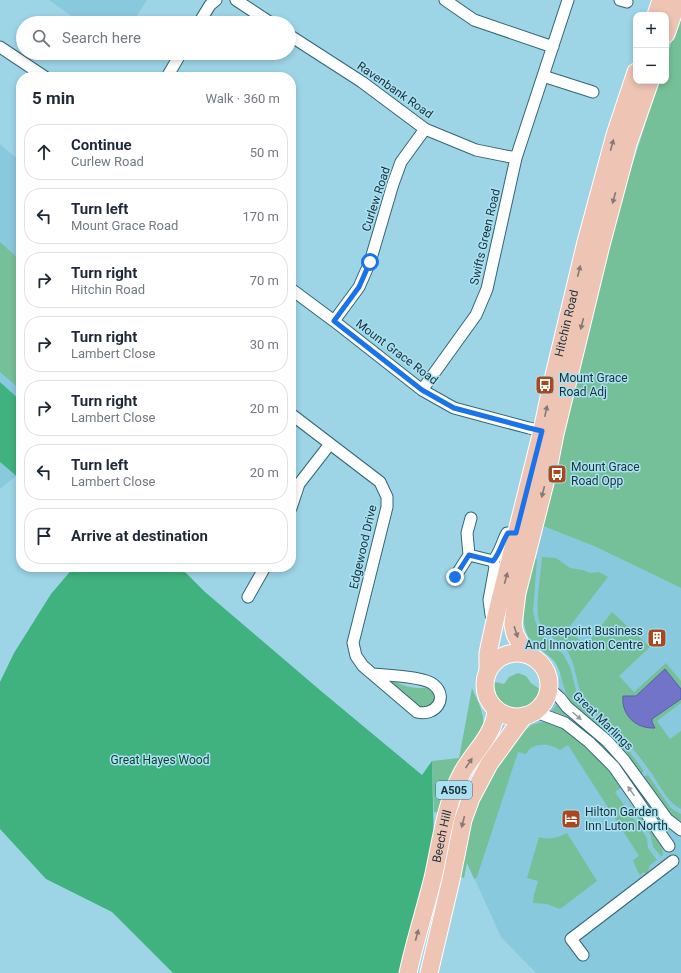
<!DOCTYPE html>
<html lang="en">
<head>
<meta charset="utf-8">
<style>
	body { margin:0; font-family:Roboto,sans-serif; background:#f2f2f3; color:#1f2937 }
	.controls { position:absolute; right:12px; top:12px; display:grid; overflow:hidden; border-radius:8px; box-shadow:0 2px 6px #0003 }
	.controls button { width:36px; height:36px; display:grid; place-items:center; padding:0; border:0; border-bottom:1px solid #e0e1e3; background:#fff; color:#1f2937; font:20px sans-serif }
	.stop { position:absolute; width:12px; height:12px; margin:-9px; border:3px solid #1a73e8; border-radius:50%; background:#fff }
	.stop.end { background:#1a73e8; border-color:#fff; box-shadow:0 1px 4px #0008 }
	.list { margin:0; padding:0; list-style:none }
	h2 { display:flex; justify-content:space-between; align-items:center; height:52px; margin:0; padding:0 16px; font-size:17px }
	h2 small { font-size:13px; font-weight:400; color:#747a83 }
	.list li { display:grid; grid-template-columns:26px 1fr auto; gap:12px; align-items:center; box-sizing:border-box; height:56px; margin:0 8px 8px; padding:0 8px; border:1px solid #e0e1e3; border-radius:16px }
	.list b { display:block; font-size:15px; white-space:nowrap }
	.list p { margin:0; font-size:13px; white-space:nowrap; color:#747a83 }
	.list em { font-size:13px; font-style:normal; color:#747a83 }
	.icon { flex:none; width:22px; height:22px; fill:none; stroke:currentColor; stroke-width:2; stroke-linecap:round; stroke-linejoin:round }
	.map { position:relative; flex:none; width:681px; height:973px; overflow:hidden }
	.search { position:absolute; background:#fff; box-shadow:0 2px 6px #0003; left:16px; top:16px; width:280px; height:44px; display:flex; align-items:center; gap:10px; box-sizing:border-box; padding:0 14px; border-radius:22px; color:#747a83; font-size:15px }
	.panel { position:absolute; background:#fff; box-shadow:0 2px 6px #0003; left:16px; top:72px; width:280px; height:500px; border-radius:16px }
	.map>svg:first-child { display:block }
</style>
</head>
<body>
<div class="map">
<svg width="681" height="973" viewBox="0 0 681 973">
	<rect width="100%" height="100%" fill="#9dd5e7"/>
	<path fill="#89c9dd" d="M49 0H147L132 23H81Z
		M0 144 21 162V401L0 382Z
		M0 462 16 476 0 489Z
		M543 526 596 547 681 588V973H536L501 937 467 862 525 730 545 713 552 704 557 691 560 673 555 662 531 641 527 634 524 620 532 557Z"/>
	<path fill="#76c099" d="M681 13V588L596 547 543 526 554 483 556 482 559 471 557 469 584 344 607 245 659 81H666V59Z
		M0 242 21 261V390L0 372Z
		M532 557 537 559 533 611 535 621 540 633 563 654 570 667 578 698 586 710 628 750 644 771 641 773 622 748 571 702C562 690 563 674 555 662 549 654 539 650 532 642 515 623 528 579 532 557Z
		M542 557 556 558 570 568 583 570 590 573 599 572 608 577 567 630 586 645 612 612 650 647 619 676 634 692 666 663 681 681V689L665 669 636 696H623L652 722V719L681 699V703L657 721 670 739 681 731V809C668 803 660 786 652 774 642 760 632 746 619 735 607 723 590 713 583 698 576 683 576 666 568 652 560 640 544 635 539 621 535 606 541 573 542 557Z
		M518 673 526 676 531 683 544 692C532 723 490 715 491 681L504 684 509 677Z
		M388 678C404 686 412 690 430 687L435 694 436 701 426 709 416 706 406 694 387 681Z
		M472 688C478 703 485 712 483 728L442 813 434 812 432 761 459 758Z
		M556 705 610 752 633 779 631 781C619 762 573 714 552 711Z
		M543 722C572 724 605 765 622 787L615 792 647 838 648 848 657 860 650 865 648 872 646 874 644 872 640 875C637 871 635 865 633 860L639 856 568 745 560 750C550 743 532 742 526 754L518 752 477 877 474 879 467 863 464 878 457 876 470 818 487 780 520 734 532 725Z
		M648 775 670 807 674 810 681 814V821L671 814 644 777Z
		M636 783 662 822 671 829 667 833 634 785Z
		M640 812C648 824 666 843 662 857L653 847 651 836 636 815Z
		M567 833 597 881 560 909 547 904 533 903 534 895 538 881 527 878 539 837C550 840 557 838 567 833Z"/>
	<path fill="#3fb27f" d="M0 382 21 401V480L0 462Z
		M74 567H180L205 592 321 691 422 775 432 761 434 846 404 973H173L112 912 46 879 0 829V682L14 653 51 594Z"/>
	<path fill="#7274ca" stroke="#57609e" d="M665 669 681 689V699L652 719V722L655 728C636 729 621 715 623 696H636Z"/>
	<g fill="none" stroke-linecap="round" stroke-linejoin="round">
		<defs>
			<path id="street" d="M236 0 271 23
				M445 0 474 20 553 47
				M620 0 627 2
				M199 23 210 5 216 0
				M289 35 362 82 425 129 476 150 516 158
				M0 47 45 77
				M543 76 593 92
				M167 77 181 53
				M291 289 334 321 422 390 454 408 529 428 548 432
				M334 321 359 287 370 262 393 184 401 162 425 129
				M422 390 476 315 487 289 516 158 568 0
				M291 414 380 482 387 497V507L353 643 356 656 363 666 417 712C435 717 449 698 434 685 426 677 386 675 374 674
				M291 508 299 484 330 444
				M469 555 467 533 471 518
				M493 561C500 553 502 542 507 533H516
				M455 577 469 555 493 561 495 567 489 600 491 615 495 616
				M248 597 265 567
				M550 689 560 698 567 707 607 741 624 760 667 819 681 830
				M536 712 565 723 589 742 614 767 669 846
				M583 955 571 939 673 861"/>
			<g id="primary">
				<path d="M656 15 661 0"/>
				<path d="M666 34 678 0"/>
				<circle cx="517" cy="685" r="32"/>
				<path d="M525 653 515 634 513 625 517 593 547 475 555 434 601 245 628 144 650 81"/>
				<path id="s1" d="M488 671V653L496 616 542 431 551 388 586 242 615 135 636 72"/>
				<path id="s2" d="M408 973C415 941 425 910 433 878 441 843 445 805 462 773 474 751 495 735 496 709"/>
				<path d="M429 973 451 880 463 820 471 798 489 764 524 716"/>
			</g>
		</defs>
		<use href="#street" stroke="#326777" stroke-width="13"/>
		<use href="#primary" stroke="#fff" stroke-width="19"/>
		<use href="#street" stroke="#fff" stroke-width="11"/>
		<use href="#primary" stroke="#eec4b5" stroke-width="17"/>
	</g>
	<defs><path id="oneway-solid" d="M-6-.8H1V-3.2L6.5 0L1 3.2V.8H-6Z"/></defs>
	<g fill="#847a76">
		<use href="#oneway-solid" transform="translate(612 145) rotate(-75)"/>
		<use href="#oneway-solid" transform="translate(614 198) rotate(105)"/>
		<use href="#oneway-solid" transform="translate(579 271) rotate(-76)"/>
		<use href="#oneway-solid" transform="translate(582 324) rotate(104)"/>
		<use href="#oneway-solid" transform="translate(546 411) rotate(-78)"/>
		<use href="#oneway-solid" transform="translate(543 492) rotate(104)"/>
		<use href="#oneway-solid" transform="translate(506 578) rotate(-75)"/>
		<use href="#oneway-solid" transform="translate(516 632) rotate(72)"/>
		<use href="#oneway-solid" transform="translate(469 763) rotate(-56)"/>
		<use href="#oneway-solid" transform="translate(463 822) rotate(104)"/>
		<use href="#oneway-solid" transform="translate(417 935) rotate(-75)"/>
	</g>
	<g fill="#98a2a5">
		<use href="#oneway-solid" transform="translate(577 716) rotate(41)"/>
		<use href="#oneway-solid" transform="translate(631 791) rotate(-125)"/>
	</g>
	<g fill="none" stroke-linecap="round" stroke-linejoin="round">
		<path stroke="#1a73e8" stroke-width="5" d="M370 262 359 287 334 321 422 390 454 408 529 428 542 431 516 533H508C502 542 500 553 493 561L469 555 455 577"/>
	</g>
	<defs>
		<symbol id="bus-square" viewBox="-11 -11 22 22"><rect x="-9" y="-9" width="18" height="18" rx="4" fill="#ac461d" stroke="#aae2f4"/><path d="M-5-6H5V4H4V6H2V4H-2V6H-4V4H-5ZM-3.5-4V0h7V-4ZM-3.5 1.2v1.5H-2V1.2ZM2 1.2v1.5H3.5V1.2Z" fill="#fff"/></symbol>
		<symbol id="building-square" viewBox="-11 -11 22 22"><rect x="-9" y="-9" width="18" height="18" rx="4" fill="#ac461d" stroke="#aae2f4"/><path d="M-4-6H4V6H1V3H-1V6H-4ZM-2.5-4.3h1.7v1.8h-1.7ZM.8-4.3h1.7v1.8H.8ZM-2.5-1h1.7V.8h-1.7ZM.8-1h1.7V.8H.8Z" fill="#fff"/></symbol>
		<symbol id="hotel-square" viewBox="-11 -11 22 22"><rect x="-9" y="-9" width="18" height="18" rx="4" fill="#ac461d" stroke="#aae2f4"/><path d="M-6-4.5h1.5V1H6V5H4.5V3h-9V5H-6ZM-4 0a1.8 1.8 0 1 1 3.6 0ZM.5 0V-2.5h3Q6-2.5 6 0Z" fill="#fff"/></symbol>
	</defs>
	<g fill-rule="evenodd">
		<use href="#bus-square" x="534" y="374" width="22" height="22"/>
		<use href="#bus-square" x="546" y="463" width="22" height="22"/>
		<use href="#building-square" x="646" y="627" width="22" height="22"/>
		<use href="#hotel-square" x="560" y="808" width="22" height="22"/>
	</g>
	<g text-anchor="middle" stroke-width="3" stroke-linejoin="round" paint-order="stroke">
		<rect fill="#aae2f4" stroke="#446570" stroke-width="1" x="436" y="781" width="36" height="18" rx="3"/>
		<g font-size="11" font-weight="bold" fill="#193037">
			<text x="454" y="794">A505</text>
		</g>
		<g font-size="12" fill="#193037" stroke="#aae2f4">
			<text transform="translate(395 90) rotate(35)" y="4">Ravenbank Road</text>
			<text transform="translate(376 199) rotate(-72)" y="4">Curlew Road</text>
			<text transform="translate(485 237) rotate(-77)" y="4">Swifts Green Road</text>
			<text dy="4" stroke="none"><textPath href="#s1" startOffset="357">Hitchin Road</textPath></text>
			<text transform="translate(397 352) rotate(37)" y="4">Mount Grace Road</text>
			<text transform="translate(363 547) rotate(-77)" y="4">Edgewood Drive</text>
			<text transform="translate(603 721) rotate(44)" y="4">Great Marlings</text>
			<text dy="4" stroke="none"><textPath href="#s2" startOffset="141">Beech Hill</textPath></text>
		</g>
		<g font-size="12" fill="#193037" stroke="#aae2f4" text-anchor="start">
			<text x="559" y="382">Mount Grace<tspan x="559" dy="14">Road Adj</tspan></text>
			<text x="571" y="471">Mount Grace<tspan x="571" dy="14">Road Opp</tspan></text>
			<text x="643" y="635" text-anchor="end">Basepoint Business<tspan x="643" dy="14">And Innovation Centre</tspan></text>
			<text x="585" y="816">Hilton Garden<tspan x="585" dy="14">Inn Luton North</tspan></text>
		</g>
		<g font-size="12" fill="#10402a" stroke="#aae2f4">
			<text x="160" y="764">Great Hayes Wood</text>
		</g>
	</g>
</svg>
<div class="controls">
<button>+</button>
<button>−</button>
</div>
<div class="stop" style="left:370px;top:262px"></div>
<div class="stop end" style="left:455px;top:577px"></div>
<div class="search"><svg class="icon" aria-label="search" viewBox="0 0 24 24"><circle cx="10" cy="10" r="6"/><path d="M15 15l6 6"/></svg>Search here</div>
<section class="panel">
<h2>5 min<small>Walk · 360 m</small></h2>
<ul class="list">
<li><svg class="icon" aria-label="ahead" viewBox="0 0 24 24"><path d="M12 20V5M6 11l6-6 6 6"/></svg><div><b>Continue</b><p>Curlew Road</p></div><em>50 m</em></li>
<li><svg class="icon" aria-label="left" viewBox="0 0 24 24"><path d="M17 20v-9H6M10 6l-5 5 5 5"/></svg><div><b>Turn left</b><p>Mount Grace Road</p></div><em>170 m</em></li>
<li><svg class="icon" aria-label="right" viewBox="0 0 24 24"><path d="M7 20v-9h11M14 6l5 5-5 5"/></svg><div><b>Turn right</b><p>Hitchin Road</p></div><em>70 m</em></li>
<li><svg class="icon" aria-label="right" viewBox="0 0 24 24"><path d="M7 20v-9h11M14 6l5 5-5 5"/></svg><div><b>Turn right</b><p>Lambert Close</p></div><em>30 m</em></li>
<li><svg class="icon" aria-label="right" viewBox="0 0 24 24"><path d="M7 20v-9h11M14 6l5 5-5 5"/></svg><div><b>Turn right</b><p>Lambert Close</p></div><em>20 m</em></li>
<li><svg class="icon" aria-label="left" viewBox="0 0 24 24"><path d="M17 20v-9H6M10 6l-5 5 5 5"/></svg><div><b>Turn left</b><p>Lambert Close</p></div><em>20 m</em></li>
<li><svg class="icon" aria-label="arrive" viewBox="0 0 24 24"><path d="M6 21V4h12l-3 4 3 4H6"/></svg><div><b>Arrive at destination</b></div></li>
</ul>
</section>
</div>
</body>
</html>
